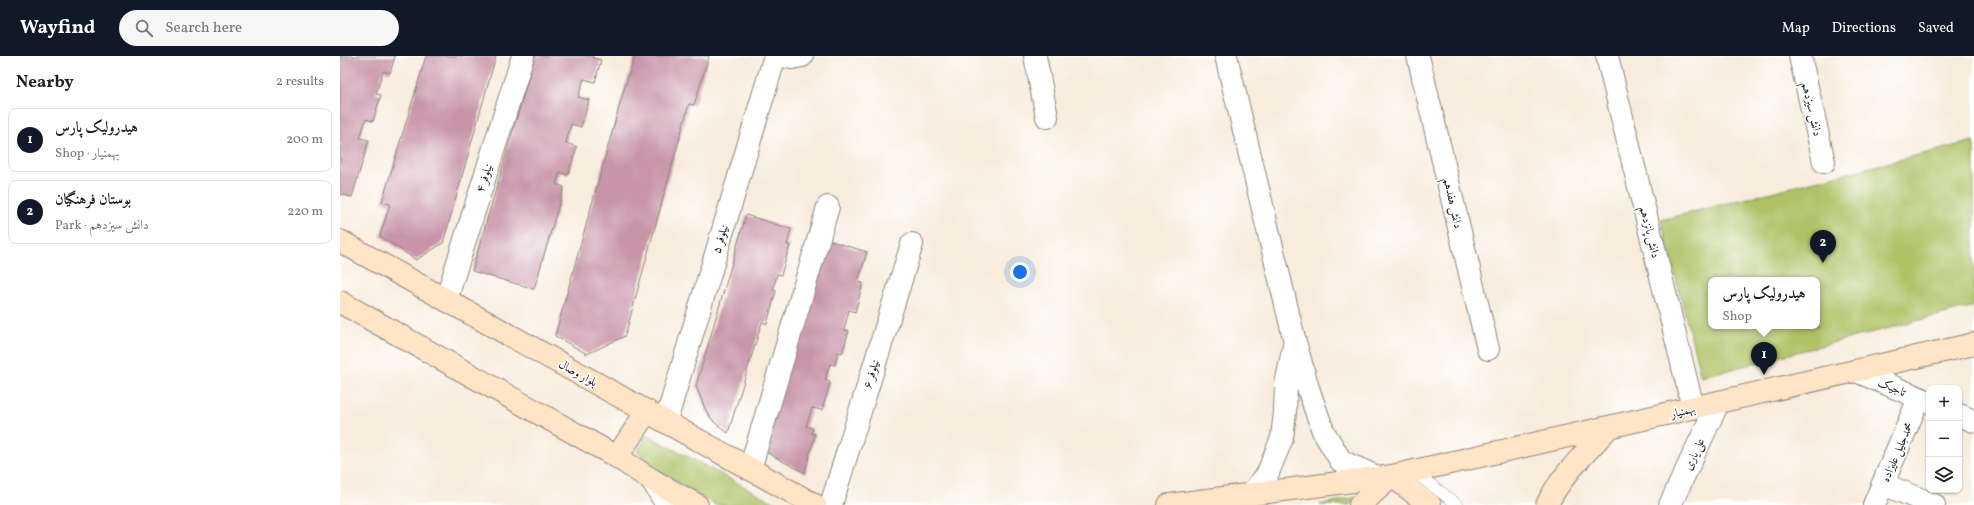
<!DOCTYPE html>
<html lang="en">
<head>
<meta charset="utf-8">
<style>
	body { margin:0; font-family:Vollkorn,Amiri,serif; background:#f6f6f6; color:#202124 }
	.controls { position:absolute; right:12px; bottom:12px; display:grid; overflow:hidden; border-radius:8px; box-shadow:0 1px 3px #0004 }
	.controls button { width:36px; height:36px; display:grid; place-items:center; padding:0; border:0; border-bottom:1px solid #e0e0e0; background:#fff; color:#202124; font:20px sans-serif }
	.you { position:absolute; left:680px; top:216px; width:14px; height:14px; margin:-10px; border:3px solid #fff; border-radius:50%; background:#1a73e8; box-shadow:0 0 0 6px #1a73e833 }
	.badge { display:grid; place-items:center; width:26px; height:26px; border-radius:50%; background:#111827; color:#fff; font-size:13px; font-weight:700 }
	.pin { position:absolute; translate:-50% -33px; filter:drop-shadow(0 1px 2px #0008) }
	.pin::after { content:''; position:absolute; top:21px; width:14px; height:12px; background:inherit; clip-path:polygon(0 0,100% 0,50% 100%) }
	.popup { position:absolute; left:1368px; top:221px; width:112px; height:52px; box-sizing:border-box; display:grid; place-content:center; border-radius:8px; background:#fff; filter:drop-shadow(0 1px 3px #0005); font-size:13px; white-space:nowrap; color:#757577 }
	.popup b { font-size:15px; color:#202124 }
	.popup::after { content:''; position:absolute; left:50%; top:100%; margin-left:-8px; border:8px solid transparent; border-top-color:#fff }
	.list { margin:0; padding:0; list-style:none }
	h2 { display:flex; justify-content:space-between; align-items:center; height:52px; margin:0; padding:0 16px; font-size:17px }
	h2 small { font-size:13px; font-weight:400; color:#757577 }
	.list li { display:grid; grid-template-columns:26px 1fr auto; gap:12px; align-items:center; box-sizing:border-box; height:64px; margin:0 8px 8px; padding:0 8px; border:1px solid #e0e0e0; border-radius:8px }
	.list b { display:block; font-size:15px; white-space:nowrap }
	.list p { margin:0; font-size:13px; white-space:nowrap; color:#757577 }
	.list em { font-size:13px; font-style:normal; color:#757577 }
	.icon { flex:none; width:22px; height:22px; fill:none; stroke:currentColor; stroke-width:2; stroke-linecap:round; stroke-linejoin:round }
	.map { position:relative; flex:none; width:1634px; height:449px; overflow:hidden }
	header { display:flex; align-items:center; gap:24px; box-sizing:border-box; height:56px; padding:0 20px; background:#111827; color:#fff }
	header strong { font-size:19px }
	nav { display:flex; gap:22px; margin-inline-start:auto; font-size:14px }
	.search { width:280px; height:36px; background:#f6f6f6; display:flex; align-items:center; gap:10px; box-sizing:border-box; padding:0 14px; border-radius:22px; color:#757577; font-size:15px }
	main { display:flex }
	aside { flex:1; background:#fff }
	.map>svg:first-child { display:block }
</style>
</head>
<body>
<header>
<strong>Wayfind</strong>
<div class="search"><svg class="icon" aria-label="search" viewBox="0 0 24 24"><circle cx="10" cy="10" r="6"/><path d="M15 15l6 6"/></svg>Search here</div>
<nav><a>Map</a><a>Directions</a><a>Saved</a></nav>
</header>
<main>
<aside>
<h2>Nearby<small>2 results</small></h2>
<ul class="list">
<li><span class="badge">1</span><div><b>هیدرولیک پارس</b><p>Shop · بهمنیار</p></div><em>200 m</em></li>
<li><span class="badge">2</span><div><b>بوستان فرهنگیان</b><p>Park · دانش سیزدهم</p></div><em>220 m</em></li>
</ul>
</aside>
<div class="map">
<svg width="1634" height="449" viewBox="0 0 1634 449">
	<rect width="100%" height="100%" fill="#fff"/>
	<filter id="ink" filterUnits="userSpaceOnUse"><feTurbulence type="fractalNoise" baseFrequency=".025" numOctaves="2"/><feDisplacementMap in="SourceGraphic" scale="8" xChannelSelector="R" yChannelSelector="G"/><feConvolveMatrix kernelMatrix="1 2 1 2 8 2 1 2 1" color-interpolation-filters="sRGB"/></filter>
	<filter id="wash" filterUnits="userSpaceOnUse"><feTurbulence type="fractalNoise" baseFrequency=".012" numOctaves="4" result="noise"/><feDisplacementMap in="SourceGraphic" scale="16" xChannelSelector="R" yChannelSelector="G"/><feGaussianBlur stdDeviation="0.9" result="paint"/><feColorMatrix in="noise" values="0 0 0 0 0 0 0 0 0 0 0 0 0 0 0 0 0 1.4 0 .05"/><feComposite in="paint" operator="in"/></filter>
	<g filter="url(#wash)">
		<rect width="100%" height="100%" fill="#f8ecdc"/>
		<path fill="#afc266" stroke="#666f41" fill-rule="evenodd" d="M1634 85V250L1361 321 1321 164ZM1371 224H1477V270H1371Z
			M307 379 439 449H375L324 418 297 396Z
			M1025 439 1009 449H980Z"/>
		<g id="blocks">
			<path fill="#c894a8" d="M0 0H55L50 17 43 15 36 38 41 39 33 65 26 63 20 82 29 84 12 141 0 138Z
				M86 0H156L103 187 76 204 40 180 50 148 42 146Z
				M195 0H253V2L261 4 255 26 244 23 238 41 249 44 241 71 231 68 226 87 237 91 228 119 220 116 216 128 224 131 194 233 132 215Z
				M295 0H369L354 49 349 48 285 280 247 298 215 280 285 30Z
				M406 159 451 173 447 189H450L441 219 437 218 433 234 436 235 427 268 422 266 388 377 374 366 366 355 356 330Z
				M485 183 527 196 518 226 523 227 515 256 509 254 504 274 509 275 502 297 498 296 495 309 490 308 485 324 490 326 482 354 472 352 466 370 473 373 471 377 475 378 465 417 422 394Z"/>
		</g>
	</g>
	<g filter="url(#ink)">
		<use href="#blocks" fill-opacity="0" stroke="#8a847c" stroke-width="1"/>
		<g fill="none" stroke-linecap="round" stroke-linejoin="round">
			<defs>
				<path id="service" d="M1074 416 1118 449"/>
				<path id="minor" d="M443 0 452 2 462 0
					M695 0 707 61
					M1078 0 1148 293
					M1267 0 1353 352
					M1460 0 1484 106
					M106 244 183 0
					M1516 315 1589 346
					M1619 359 1634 365
					M326 365 435 0
					M410 413 488 151
					M1543 428 1594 449
					M491 449 572 188
					M1330 449 1378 347
					M1534 449 1579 342"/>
				<path id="tertiary" d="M886 0 955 286 968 332 983 375 1001 405 1037 421
					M312 424 327 449
					M910 439 927 419 942 382 945 356 946 329 954 289"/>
				<path id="secondary" d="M0 185 475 449
					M0 246 277 401 312 424 357 449
					M277 401 307 355
					M1052 420 1090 449
					M829 449 1052 420 1634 288
					M1020 449 1052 420
					M1207 449C1220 420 1247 396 1268 372"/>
			</defs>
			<use href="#service" stroke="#8a847c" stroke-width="12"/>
			<use href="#minor" stroke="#8a847c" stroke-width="24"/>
			<use href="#tertiary" stroke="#8a847c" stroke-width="24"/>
			<use href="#secondary" stroke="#8a847c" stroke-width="24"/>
			<use href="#service" stroke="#fff" stroke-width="11"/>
			<use href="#minor" stroke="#fff" stroke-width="22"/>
			<use href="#tertiary" stroke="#fff" stroke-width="22"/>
			<use href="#secondary" stroke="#ffe4c6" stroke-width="22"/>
		</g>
	</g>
	<g text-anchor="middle" stroke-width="3.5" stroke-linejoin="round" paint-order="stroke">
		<g font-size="12" fill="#1c1c1c" stroke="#fff">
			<text transform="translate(1472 53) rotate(77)" y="4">دانش سیزدهم</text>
			<text transform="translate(144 122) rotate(-72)" y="4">نیلوفر ۴</text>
			<text transform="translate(1113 147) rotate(77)" y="4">دانش هفدهم</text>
			<text transform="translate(1310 176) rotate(76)" y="4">دانش پانزدهم</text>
			<text transform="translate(380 183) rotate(-73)" y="4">نیلوفر ۵</text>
			<text transform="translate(238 317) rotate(29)" y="4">بلوار وصال</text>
			<text transform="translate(531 318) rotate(-73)" y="4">نیلوفر ۶</text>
			<text transform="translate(1552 331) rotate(23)" y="4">تاجیک</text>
			<text transform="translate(1343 355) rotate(-13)" y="4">بهمنیار</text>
			<text transform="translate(1557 396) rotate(-67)" y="4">محمدجلیل علیزاده</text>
			<text transform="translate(1354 398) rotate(-65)" y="4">علی یاری</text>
		</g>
	</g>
</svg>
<div class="controls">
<button>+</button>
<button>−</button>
<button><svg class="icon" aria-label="layers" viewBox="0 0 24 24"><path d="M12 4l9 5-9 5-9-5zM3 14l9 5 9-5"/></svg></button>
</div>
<div class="you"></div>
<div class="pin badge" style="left:1424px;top:319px">1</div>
<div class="popup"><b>هیدرولیک پارس</b>Shop</div>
<div class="pin badge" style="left:1483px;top:207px">2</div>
</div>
</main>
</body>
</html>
